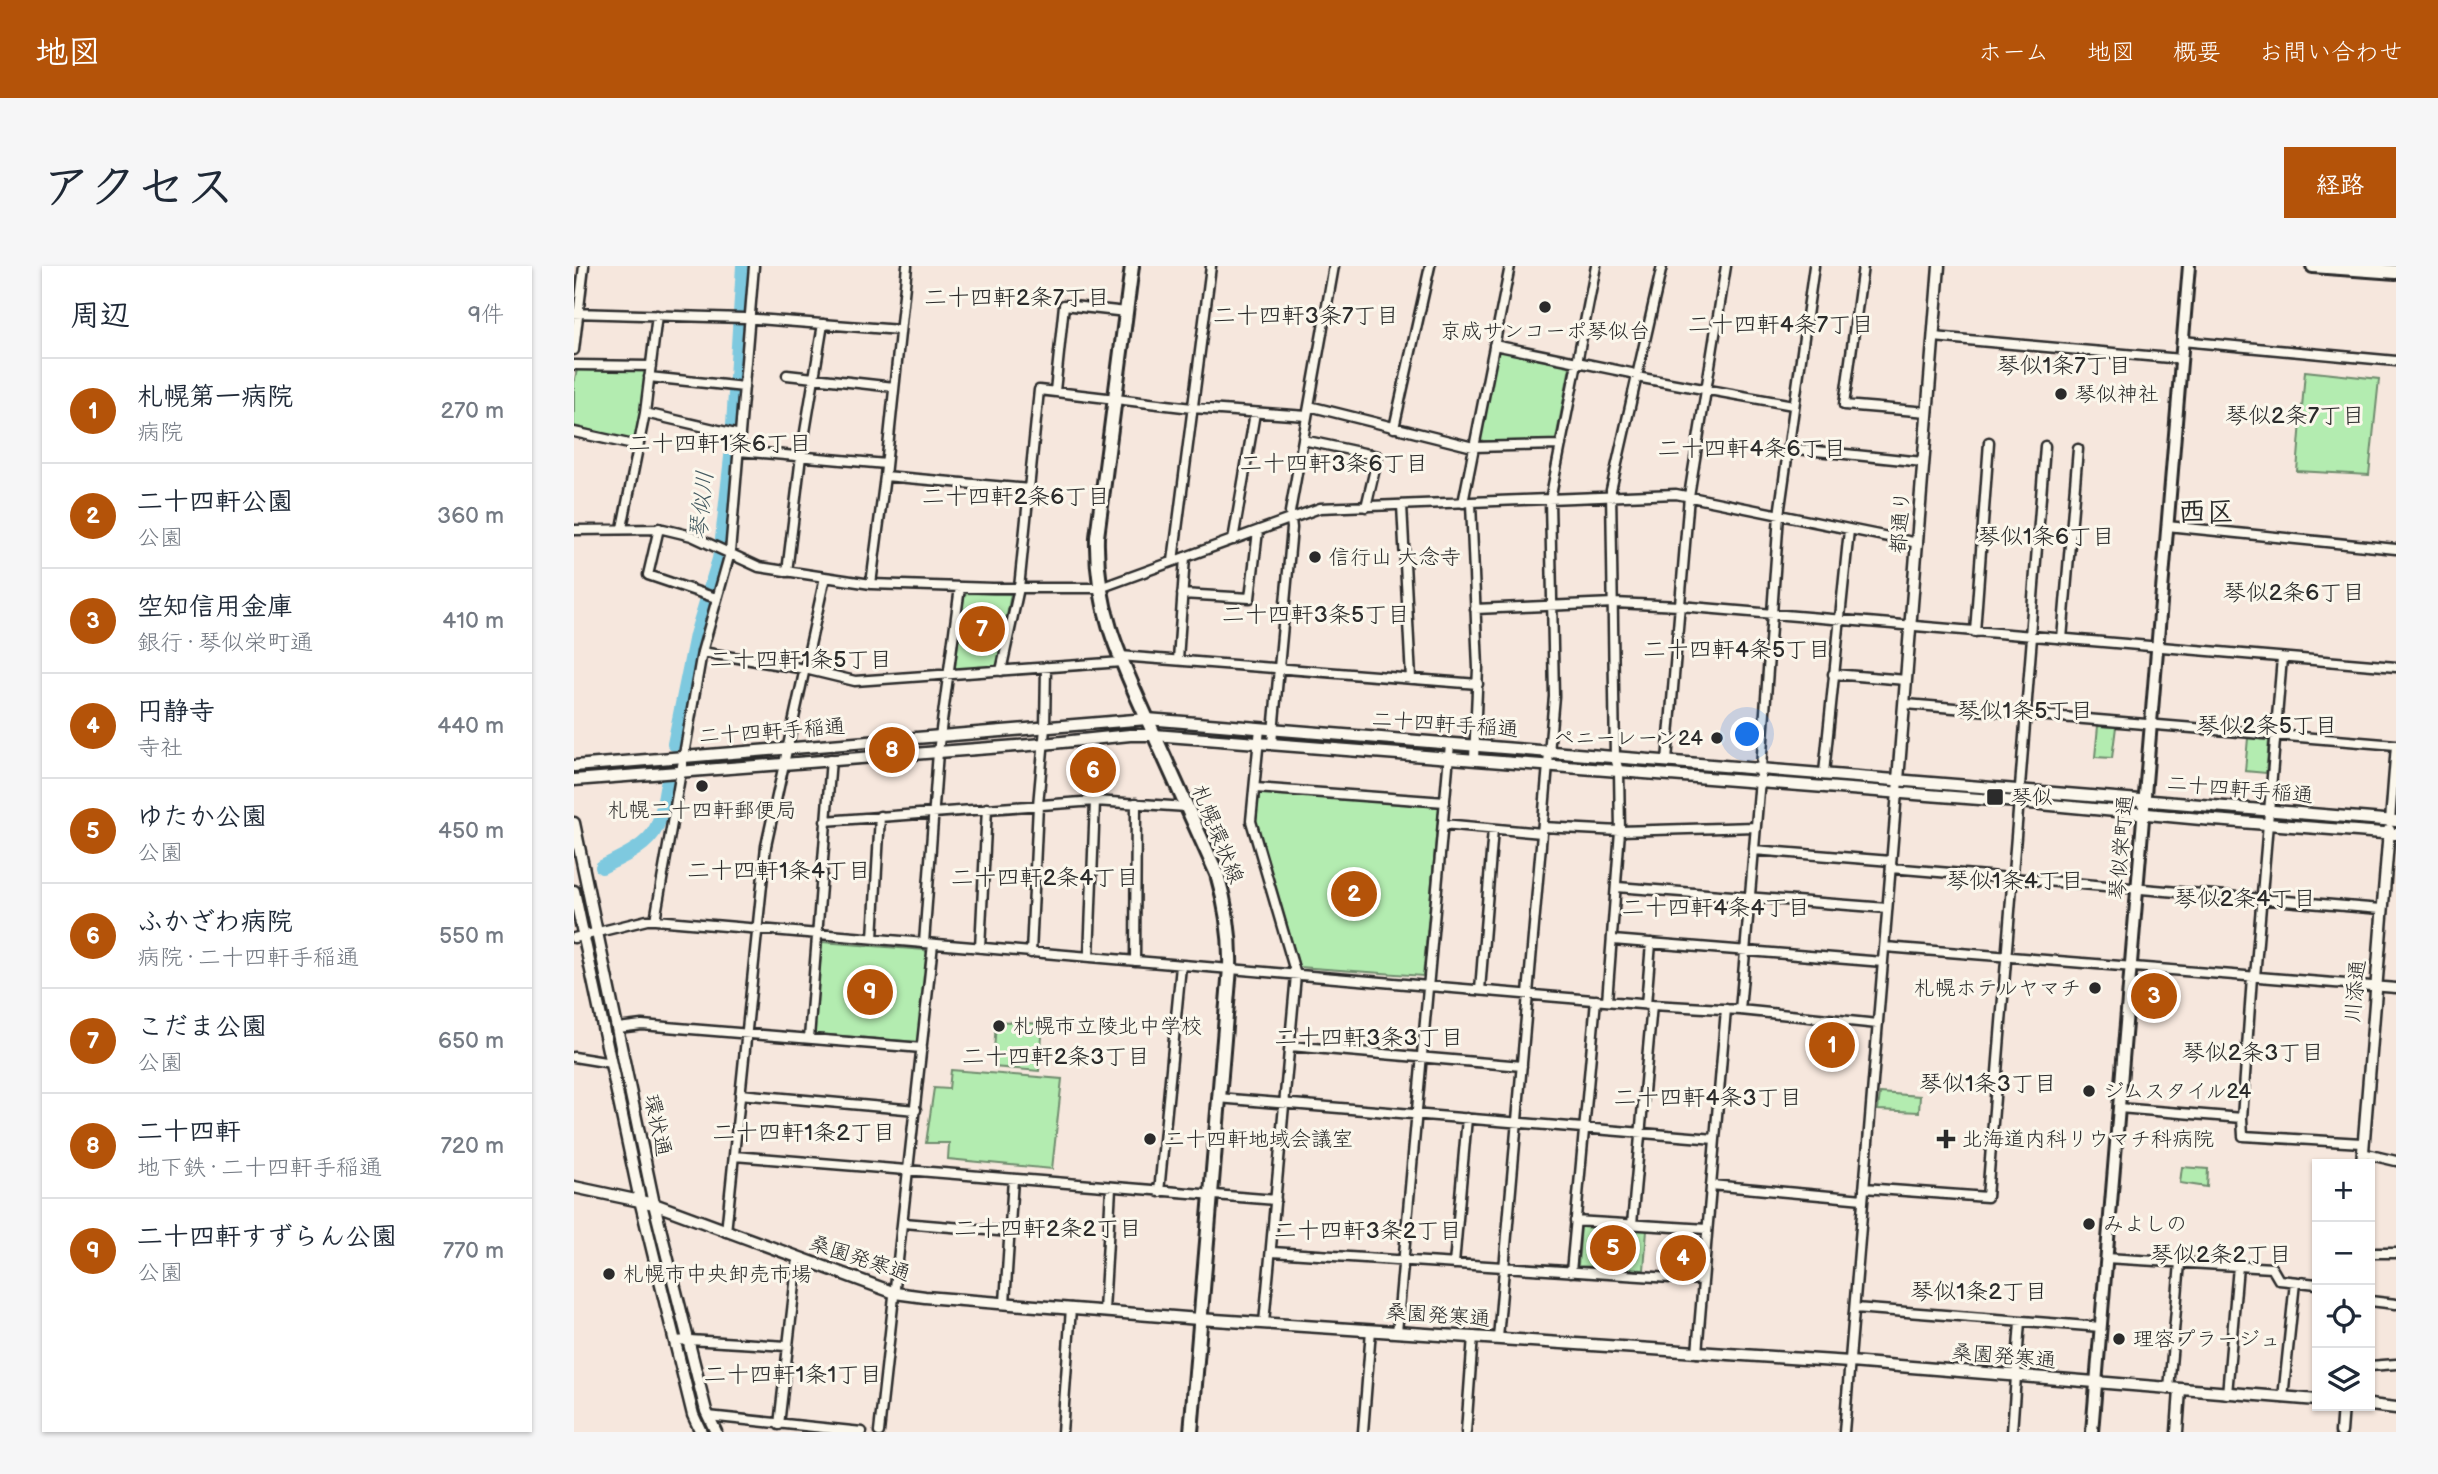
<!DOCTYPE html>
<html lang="ja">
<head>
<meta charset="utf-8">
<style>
	body { margin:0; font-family:"Balsamiq Sans","Klee One",sans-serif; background:#f6f6f7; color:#1f2937 }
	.controls { position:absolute; right:21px; bottom:21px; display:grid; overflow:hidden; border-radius:0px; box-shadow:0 2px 5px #0004 }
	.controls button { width:63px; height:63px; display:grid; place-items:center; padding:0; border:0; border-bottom:2px solid #e0e1e3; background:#fff; color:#1f2937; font:35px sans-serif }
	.you { position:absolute; left:1174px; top:469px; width:24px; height:24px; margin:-18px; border:5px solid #fff; border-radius:50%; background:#1a73e8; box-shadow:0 0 0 10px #1a73e833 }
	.badge { display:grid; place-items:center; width:46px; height:46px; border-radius:50%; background:#b45309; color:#fff; font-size:23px; font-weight:700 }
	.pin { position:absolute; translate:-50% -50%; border:4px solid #fff; box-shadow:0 2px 7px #0006 }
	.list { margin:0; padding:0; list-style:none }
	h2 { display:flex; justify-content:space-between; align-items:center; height:91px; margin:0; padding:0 28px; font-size:30px }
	h2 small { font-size:23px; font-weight:400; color:#747a83 }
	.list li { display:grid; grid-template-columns:46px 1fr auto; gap:21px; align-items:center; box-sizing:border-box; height:105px; padding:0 28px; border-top:2px solid #e0e1e3 }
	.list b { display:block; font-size:26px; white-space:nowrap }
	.list p { margin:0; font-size:23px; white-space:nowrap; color:#747a83 }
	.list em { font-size:23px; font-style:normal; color:#747a83 }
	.icon { flex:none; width:38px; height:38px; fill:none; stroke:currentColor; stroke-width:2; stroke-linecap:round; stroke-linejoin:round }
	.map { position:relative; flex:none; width:1822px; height:1166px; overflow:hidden; border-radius:0px }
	header { display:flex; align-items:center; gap:42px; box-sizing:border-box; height:98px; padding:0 35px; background:#b45309; color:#fff }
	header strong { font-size:33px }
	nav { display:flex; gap:38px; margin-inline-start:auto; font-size:24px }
	.intro { display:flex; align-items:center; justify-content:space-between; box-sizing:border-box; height:168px; padding:0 42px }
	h1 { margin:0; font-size:49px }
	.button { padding:18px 32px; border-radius:0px; background:#b45309; color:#fff; font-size:24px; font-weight:700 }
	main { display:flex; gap:42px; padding:0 42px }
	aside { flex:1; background:#fff; border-radius:0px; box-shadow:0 2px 5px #0004 }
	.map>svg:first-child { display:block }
</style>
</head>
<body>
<header>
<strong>地図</strong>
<nav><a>ホーム</a><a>地図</a><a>概要</a><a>お問い合わせ</a></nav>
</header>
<div class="intro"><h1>アクセス</h1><a class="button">経路</a></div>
<main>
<aside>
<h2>周辺<small>9件</small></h2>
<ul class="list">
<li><span class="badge">1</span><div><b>札幌第一病院</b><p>病院</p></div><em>270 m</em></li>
<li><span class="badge">2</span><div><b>二十四軒公園</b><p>公園</p></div><em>360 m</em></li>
<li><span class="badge">3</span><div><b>空知信用金庫</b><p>銀行 · 琴似栄町通</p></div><em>410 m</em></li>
<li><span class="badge">4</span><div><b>円静寺</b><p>寺社</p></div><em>440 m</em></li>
<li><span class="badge">5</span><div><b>ゆたか公園</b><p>公園</p></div><em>450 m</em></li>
<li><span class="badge">6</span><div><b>ふかざわ病院</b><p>病院 · 二十四軒手稲通</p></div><em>550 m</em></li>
<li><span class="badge">7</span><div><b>こだま公園</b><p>公園</p></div><em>650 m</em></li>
<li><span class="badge">8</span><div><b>二十四軒</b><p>地下鉄 · 二十四軒手稲通</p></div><em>720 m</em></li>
<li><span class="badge">9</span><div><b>二十四軒すずらん公園</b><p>公園</p></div><em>770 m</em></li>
</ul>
</aside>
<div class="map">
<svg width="1822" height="1166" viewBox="0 0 1822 1166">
	<rect width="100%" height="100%" fill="#f6e7dd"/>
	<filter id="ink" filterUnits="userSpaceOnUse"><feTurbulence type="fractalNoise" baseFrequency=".0143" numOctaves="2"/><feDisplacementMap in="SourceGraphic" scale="14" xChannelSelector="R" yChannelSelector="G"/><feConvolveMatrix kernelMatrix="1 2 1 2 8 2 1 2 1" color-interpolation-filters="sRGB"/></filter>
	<g filter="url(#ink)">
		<path fill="#b3ecb0" stroke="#6f8c6e" stroke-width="2" d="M926 85 994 99 996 101 982 173 980 175H908L905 171 923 87Z
			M3 104H71L73 107 68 149 61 176 0 160V117Z
			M1731 105 1805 113 1795 209 1723 205Z
			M393 327 437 328 424 398 421 400 383 404 381 401 390 329Z
			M1524 460 1542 461 1538 492 1521 491Z
			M1674 472 1695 474 1692 507 1671 505Z
			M688 526 865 541 849 710 725 701 682 555 685 527Z
			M248 676 351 684 353 687 344 776 242 768 240 765Z
			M422 755 469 758 465 805 419 801Z
			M377 804 488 813 478 903 374 893 375 877H352L360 822 375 823Z
			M1306 827 1346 830 1345 846 1304 844Z
			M1608 901 1634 903 1633 921 1606 917Z
			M1007 959 1073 964 1070 1004 1004 1000Z"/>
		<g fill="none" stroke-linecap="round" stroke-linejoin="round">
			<path stroke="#7ec9df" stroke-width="14" d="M100 478 122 369 145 293 148 273 157 191 169 0
				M28 601C46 592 73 581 82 562 89 549 90 532 93 518"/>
			<defs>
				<path id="minor" d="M1289 0 1270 139 1354 146
					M0 47 170 52 326 64
					M1360 71 1607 93
					M1608 75 1822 95
					M920 79 1057 107 1068 112 1219 139
					M0 84 10 0
					M0 99 77 100
					M213 109 320 121
					M75 111 170 121
					M481 125 490 39 552 46
					M735 140 899 181 987 179
					M71 147 166 169
					M820 162 856 0
					M0 166 64 180
					M729 174 804 190 792 241
					M1213 182 1349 196
					M165 185 312 198
					M311 210 455 223
					M889 237 936 0
					M897 237 904 402 900 493
					M828 239 837 413
					M1593 260 1822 283
					M48 262 71 147 83 49
					M85 262 74 309 142 332
					M0 264 89 263 118 270 185 301 297 318 419 322H526L746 242 1102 228 1344 277
					M659 274 681 147
					M599 295 637 0
					M213 306 227 190 249 58
					M297 318 311 210 333 0
					M608 328 676 332 684 265
					M901 343 1040 337 1106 340 1822 401
					M1401 366 1415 176
					M1456 370 1471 180
					M1488 373 1504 183
					M128 386 231 403 281 415 548 396
					M546 390 904 418
					M604 394 611 291
					M427 405 445 322 465 124 618 142 733 150
					M1259 408 1332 414
					M1332 438 1822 479
					M686 462 677 555 722 709 690 1057
					M698 477 718 262 716 246 760 0
					M1093 495 1115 230 1152 0
					M1250 507 1275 264
					M681 522 871 536
					M251 555 521 535 613 541
					M1816 555 1822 479
					M869 558 968 567
					M969 561 1046 565 1181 561
					M1180 584 1317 595
					M1317 602 1807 643
					M1043 621 1313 642
					M81 654 128 386 156 287 180 0
					M0 672 73 654H81L1078 739 1166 744 1304 758
					M299 672 306 550
					M1039 674 1309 696
					M350 677 364 486 386 321
					M1311 681 1822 722
					M406 682 413 542
					M457 687 464 539 471 462 472 401
					M515 691 521 535
					M561 695 562 537
					M1681 711 1708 392
					M906 724 919 563
					M1033 735 1046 565 1045 505 1041 492 1037 224 1088 0
					M1072 739 1077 677
					M1166 744 1187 502 1205 249 1240 0
					M44 762 68 759 348 782
					M235 772 257 493
					M716 780 948 800
					M0 791 37 797
					M166 828 342 844
					M644 832 1141 873
					M1545 842 1668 852 1678 711
					M1668 852 1669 870 1788 877
					M1788 887 1822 895
					M160 890 702 934
					M1137 919 1289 933
					M1290 922 1413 931 1458 371
					M585 926 607 700
					M1001 955 1133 963
					M330 957 436 966
					M1058 958 1078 739
					M152 966 192 580 251 311
					M698 986 1128 1014
					M1796 987H1822
					M1532 992 1664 1000 1653 1128
					M880 998 893 852
					M1664 1000 1698 1002 1705 1014 1743 1018
					M997 1006 1022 734
					M1796 1035 1822 1038
					M431 1037 439 913
					M1281 1042 1527 1061
					M530 1045 537 922
					M823 1066 876 478
					M924 1072 980 430 976 234 1022 0
					M100 1075 115 1074 213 1080
					M1123 1087 1152 743
					M1796 1100 1822 1098
					M1595 1123 1606 997
					M1709 1132 1721 1016
					M134 1150 288 1166
					M205 1159 224 992
					M305 1166 359 678
					M488 1166 497 1042
					M789 1166 797 1064
					M892 1166 899 1070
					M1270 1166 1324 514
					M1438 1166 1446 1055"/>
				<path id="tertiary" d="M0 500 573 453 1822 555
					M0 514 469 478 556 469H580L1444 536 1627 553 1822 568
					M1324 514 1365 0
					M0 557 80 938 132 1145 142 1166
					M0 625 66 934 119 1149 127 1166
					M1788 898 1815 564
					M0 921 80 938 321 1027 351 1031 625 1053 1276 1096 1743 1134
					M1796 1139 1822 1142
					M1603 1166 1606 1124
					M1767 1166 1769 1140"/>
				<path id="secondary" d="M1518 1166 1615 0"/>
				<path id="primary" d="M558 0 523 271C521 346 549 399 579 466 600 513 622 561 643 608 652 639 657 670 656 702L617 1166
					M1739 0 1822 6"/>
			</defs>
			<use href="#minor" stroke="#2b2b2b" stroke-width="13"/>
			<use href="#tertiary" stroke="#2b2b2b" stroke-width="15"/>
			<use href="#secondary" stroke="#2b2b2b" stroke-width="16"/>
			<use href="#primary" stroke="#2b2b2b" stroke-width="18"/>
			<use href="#minor" stroke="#fbf7ec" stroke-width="8"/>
			<use href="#tertiary" stroke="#fbf7ec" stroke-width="10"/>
			<use href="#secondary" stroke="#fbf7ec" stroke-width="10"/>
			<use href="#primary" stroke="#fbf7ec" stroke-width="12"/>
		</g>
	</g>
	<g fill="#2b2b2b" stroke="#fbf7ec" stroke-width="2.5">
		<circle cx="971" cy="41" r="7"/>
		<circle cx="1487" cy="128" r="7"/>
		<circle cx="741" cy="291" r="7"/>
		<circle cx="1143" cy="472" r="7"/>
		<circle cx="128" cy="520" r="7"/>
		<rect x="1412" y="522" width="18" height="18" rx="3.5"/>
		<circle cx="1521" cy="722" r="7"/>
		<circle cx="425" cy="760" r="7"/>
		<circle cx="1515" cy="825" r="7"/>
		<circle cx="576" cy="873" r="7"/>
		<path d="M1368.5 862.5h7v7h7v7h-7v7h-7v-7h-7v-7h7z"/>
		<circle cx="1515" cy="958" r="7"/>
		<circle cx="35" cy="1008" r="7"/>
		<circle cx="1545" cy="1073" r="7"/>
	</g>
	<g text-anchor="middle" stroke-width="6" stroke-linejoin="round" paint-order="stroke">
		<g font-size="21" fill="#2b2b2b" stroke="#fbf7ec" text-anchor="start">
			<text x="971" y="72" text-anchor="middle">京成サンコーポ琴似台</text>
			<text x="1501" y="135">琴似神社</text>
			<text x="755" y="298">信行山 大念寺</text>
			<text x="1129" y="479" text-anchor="end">ペニーレーン24</text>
			<text x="1437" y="538">琴似</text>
			<text x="128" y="551" text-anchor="middle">札幌二十四軒郵便局</text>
			<text x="1507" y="729" text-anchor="end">札幌ホテルヤマチ</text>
			<text x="439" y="767">札幌市立陵北中学校</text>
			<text x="1529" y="832">ジムスタイル24</text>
			<text x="590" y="880">二十四軒地域会議室</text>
			<text x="1388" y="880">北海道内科リウマチ科病院</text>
			<text x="1529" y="965">みよしの</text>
			<text x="49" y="1015">札幌市中央卸売市場</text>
			<text x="1559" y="1080">理容プラージュ</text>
		</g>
		<g font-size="21" fill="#2b2b2b" stroke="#fbf7ec">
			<text transform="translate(1326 256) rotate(-86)" y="7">都通り</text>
			<text transform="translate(871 458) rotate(4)" y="7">二十四軒手稲通</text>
			<text transform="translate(198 465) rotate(-4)" y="7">二十四軒手稲通</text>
			<text transform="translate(1666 523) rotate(5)" y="7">二十四軒手稲通</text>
			<text transform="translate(644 568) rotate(68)" y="7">札幌環状線</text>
			<text transform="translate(1547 581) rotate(-85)" y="7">琴似栄町通</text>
			<text transform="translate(1781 725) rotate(-85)" y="7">川添通</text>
			<text transform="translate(84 859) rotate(78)" y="7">環状通</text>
			<text transform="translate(286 992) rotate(18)" y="7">桑園発寒通</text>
			<text transform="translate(864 1049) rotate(4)" y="7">桑園発寒通</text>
			<text transform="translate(1430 1090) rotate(5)" y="7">桑園発寒通</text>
		</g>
		<g font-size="23" fill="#2b2b2b" stroke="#fbf7ec">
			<text x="443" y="39">二十四軒2条7丁目</text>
			<text x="732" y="57">二十四軒3条7丁目</text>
			<text x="1207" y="66">二十四軒4条7丁目</text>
			<text x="1490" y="107">琴似1条7丁目</text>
			<text x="1721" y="157">琴似2条7丁目</text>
			<text x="146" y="185">二十四軒1条6丁目</text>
			<text x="1178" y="190">二十四軒4条6丁目</text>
			<text x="760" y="205">二十四軒3条6丁目</text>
			<text x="442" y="238">二十四軒2条6丁目</text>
			<text x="1472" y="278">琴似1条6丁目</text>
			<text x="1720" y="334">琴似2条6丁目</text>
			<text x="742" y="356">二十四軒3条5丁目</text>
			<text x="1163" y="391">二十四軒4条5丁目</text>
			<text x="227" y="401">二十四軒1条5丁目</text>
			<text x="1451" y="452">琴似1条5丁目</text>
			<text x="1693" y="467">琴似2条5丁目</text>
			<text x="205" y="612">二十四軒1条4丁目</text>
			<text x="471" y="619">二十四軒2条4丁目</text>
			<text x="1441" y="622">琴似1条4丁目</text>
			<text x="1671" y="640">琴似2条4丁目</text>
			<text x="1142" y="649">二十四軒4条4丁目</text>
			<text x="795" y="779">二十四軒3条3丁目</text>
			<text x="1679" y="794">琴似2条3丁目</text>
			<text x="482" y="798">二十四軒2条3丁目</text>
			<text x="1414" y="825">琴似1条3丁目</text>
			<text x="1134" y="839">二十四軒4条3丁目</text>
			<text x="230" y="874">二十四軒1条2丁目</text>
			<text x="474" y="970">二十四軒2条2丁目</text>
			<text x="794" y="972">二十四軒3条2丁目</text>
			<text x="1647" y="996">琴似2条2丁目</text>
			<text x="1405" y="1033">琴似1条2丁目</text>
			<text x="219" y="1116">二十四軒1条1丁目</text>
		</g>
		<g font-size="23" font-style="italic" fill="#445a61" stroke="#fbf7ec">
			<text transform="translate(127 239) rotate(-84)" y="8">琴似川</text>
		</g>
		<g font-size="28" font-weight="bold" fill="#2b2b2b" stroke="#fbf7ec">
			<text x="1632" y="255">西区</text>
		</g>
	</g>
</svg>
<div class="controls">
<button>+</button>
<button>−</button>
<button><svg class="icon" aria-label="locate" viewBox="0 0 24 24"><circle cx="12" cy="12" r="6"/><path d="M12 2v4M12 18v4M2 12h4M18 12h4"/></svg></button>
<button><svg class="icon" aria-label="layers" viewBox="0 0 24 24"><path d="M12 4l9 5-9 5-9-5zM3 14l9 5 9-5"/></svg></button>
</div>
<div class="you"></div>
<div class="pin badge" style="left:1258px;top:779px">1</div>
<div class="pin badge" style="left:780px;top:628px">2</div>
<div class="pin badge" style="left:1580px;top:730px">3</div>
<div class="pin badge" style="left:1109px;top:992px">4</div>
<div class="pin badge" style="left:1039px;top:982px">5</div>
<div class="pin badge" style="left:519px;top:504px">6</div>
<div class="pin badge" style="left:408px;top:363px">7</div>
<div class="pin badge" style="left:318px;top:484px">8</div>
<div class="pin badge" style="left:296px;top:726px">9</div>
</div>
</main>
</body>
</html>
